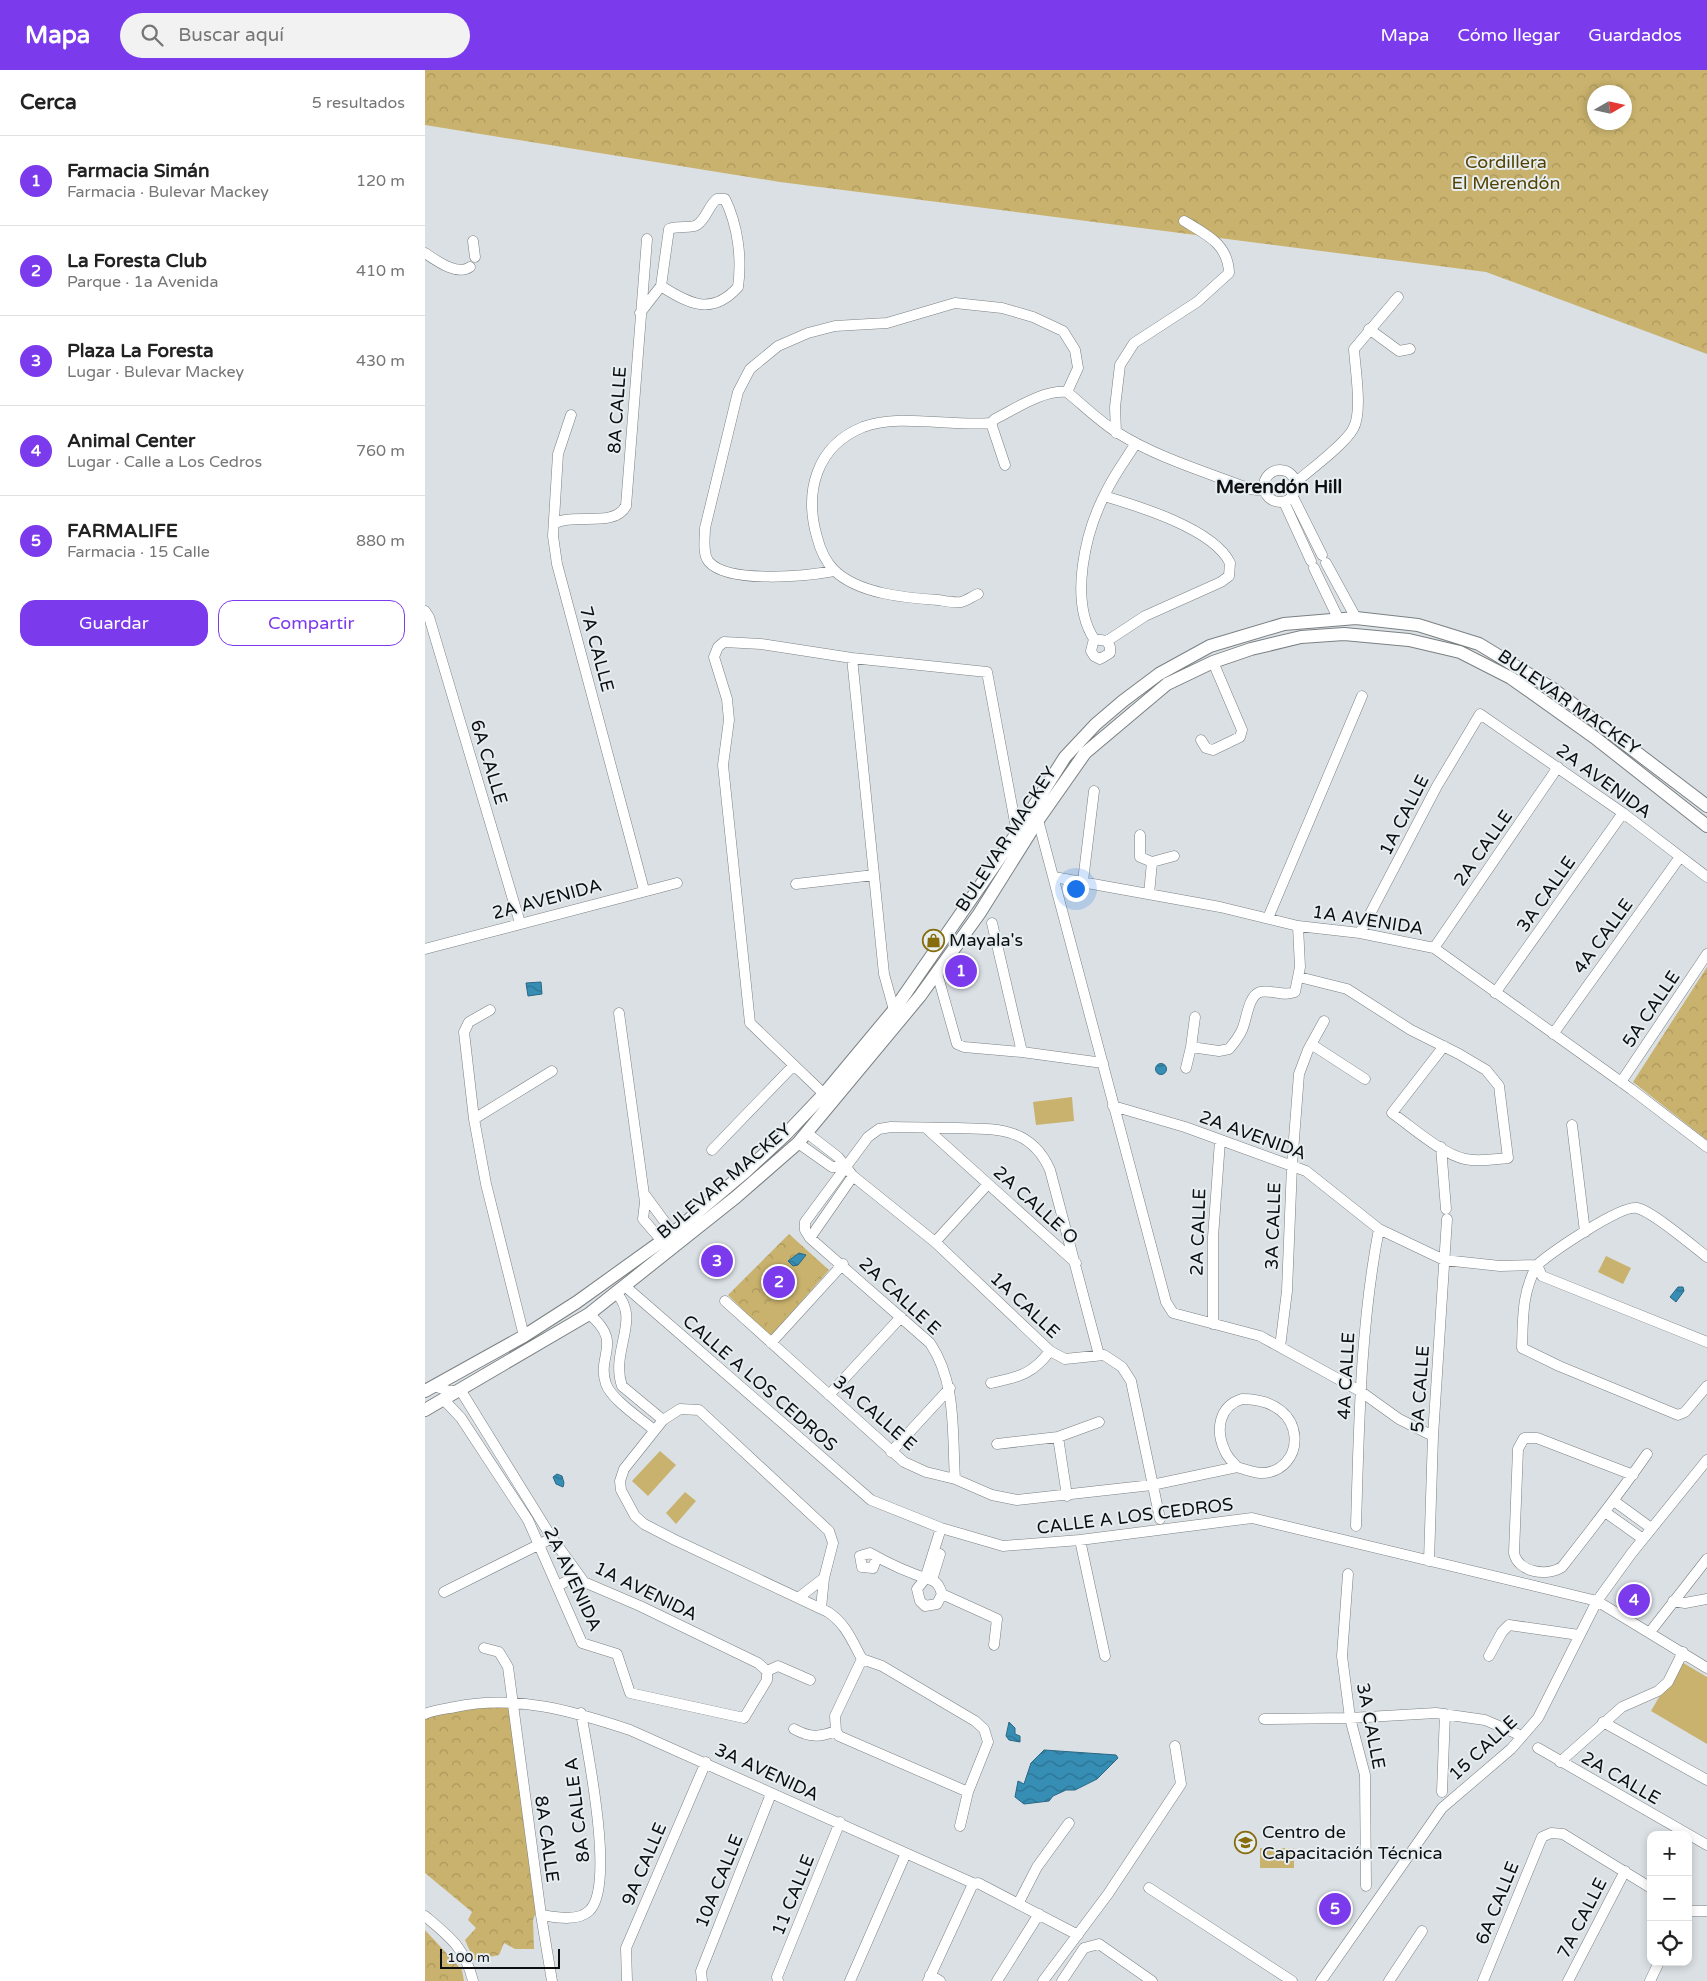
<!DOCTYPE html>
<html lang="es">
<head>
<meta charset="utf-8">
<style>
	body { margin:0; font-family:"Varela Round",sans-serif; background:#f2f2f2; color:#222 }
	.controls { position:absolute; right:15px; bottom:15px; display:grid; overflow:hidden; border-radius:10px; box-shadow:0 2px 8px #0003 }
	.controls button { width:45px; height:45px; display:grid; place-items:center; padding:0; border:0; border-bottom:1px solid #e0e0e0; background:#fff; color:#222; font:25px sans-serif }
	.compass { position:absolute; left:1162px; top:15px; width:45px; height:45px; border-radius:50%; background:#fff; box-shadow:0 2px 8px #0003; rotate:81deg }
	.scale { position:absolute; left:15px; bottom:12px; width:120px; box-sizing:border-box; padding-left:5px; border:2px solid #0c0e10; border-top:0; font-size:14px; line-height:18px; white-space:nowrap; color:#0c0e10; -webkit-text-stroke:4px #e7eef1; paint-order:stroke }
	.you { position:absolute; left:650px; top:818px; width:18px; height:18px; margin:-12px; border:4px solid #fff; border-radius:50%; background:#1a73e8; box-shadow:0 0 0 8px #1a73e833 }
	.badge { display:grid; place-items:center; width:32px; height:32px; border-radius:50%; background:#7c3aed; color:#fff; font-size:16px; font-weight:700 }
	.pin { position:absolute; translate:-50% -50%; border:2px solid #fff; box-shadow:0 1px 5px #0006 }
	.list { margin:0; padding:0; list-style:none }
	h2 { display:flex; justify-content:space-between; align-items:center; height:65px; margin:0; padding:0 20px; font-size:21px }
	h2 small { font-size:16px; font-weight:400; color:#767676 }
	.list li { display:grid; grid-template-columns:32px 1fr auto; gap:15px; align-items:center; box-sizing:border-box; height:90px; padding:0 20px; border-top:1px solid #e0e0e0 }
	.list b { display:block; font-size:19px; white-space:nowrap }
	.list p { margin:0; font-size:16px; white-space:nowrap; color:#767676 }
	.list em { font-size:16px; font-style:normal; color:#767676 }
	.actions { display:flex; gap:10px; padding:15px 20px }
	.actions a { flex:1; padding:11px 0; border:1px solid #7c3aed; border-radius:15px; text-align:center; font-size:18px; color:#7c3aed }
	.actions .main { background:#7c3aed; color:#fff }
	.icon { flex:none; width:28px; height:28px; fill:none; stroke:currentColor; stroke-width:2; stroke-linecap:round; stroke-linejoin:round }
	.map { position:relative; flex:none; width:1282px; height:1911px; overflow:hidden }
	header { display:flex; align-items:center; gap:30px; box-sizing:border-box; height:70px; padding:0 25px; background:#7c3aed; color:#fff }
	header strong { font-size:24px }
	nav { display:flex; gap:28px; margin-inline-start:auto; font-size:18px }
	.search { width:350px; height:45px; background:#f2f2f2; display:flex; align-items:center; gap:12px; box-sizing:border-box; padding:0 18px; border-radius:28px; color:#767676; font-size:19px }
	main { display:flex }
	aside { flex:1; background:#fff }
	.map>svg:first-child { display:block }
</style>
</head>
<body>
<header>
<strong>Mapa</strong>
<div class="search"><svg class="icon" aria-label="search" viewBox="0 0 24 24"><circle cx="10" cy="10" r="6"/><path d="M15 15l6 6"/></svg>Buscar aquí</div>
<nav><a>Mapa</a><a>Cómo llegar</a><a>Guardados</a></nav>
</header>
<main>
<aside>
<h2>Cerca<small>5 resultados</small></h2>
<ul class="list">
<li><span class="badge">1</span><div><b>Farmacia Simán</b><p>Farmacia · Bulevar Mackey</p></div><em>120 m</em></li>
<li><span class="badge">2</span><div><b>La Foresta Club</b><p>Parque · 1a Avenida</p></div><em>410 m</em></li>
<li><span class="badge">3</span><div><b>Plaza La Foresta</b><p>Lugar · Bulevar Mackey</p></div><em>430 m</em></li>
<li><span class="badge">4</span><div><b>Animal Center</b><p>Lugar · Calle a Los Cedros</p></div><em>760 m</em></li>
<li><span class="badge">5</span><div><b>FARMALIFE</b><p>Farmacia · 15 Calle</p></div><em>880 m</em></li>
</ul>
<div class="actions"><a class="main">Guardar</a><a>Compartir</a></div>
</aside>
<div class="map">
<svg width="1282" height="1911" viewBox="0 0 1282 1911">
	<defs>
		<pattern id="forest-crowns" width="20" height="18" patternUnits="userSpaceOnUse" patternTransform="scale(1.25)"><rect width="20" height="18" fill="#c9b26d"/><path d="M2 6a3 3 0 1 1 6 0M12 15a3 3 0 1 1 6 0" fill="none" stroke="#ab985d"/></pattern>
		<pattern id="water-waves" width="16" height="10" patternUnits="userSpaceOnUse" patternTransform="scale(1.25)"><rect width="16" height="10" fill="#368eb5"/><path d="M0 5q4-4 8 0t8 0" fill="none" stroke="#2c7292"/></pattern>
	</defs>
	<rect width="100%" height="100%" fill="#dae0e4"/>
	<path fill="url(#forest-crowns)" fill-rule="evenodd" d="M0 0H1282V284L1061 202 355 112 0 55ZM1170 22H1200V52H1170Z
		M1282 897V1070L1208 1012Z
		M364 1164 404 1200 345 1267 303 1225Z
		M84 1634 112 1839 108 1850 109 1879H90L79 1873 74 1885 49 1890 40 1870 51 1858 43 1850 47 1842 0 1803V1644Z
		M0 1860 37 1900 39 1911H0Z"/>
	<path fill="#c9b26d" d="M647 1027 649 1051 611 1055 608 1032Z
		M1181 1186 1206 1198 1198 1214 1173 1202Z
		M386 1187 400 1200 347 1257 333 1244Z
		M235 1381 251 1395 223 1426 207 1411Z
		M260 1422 271 1431 251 1454 241 1443Z
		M1255 1591 1282 1607V1674L1226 1641Z
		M835 1778H869V1798H835Z"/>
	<path fill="url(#water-waves)" stroke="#296884" d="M116 912 117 924 103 926 101 913Z
		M730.5 999a5.5 5.5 0 1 1 11 0a5.5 5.5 0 1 1-11 0Z
		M374 1183 381 1185 373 1195 368 1196 363 1191Z
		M1253 1217H1258L1259 1221 1251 1232 1245 1227Z
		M132 1404 137 1406 139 1413 138 1417 131 1414 128 1407Z
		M584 1652 590 1658V1664L595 1666V1672L584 1670 581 1666Z
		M619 1680 691 1685 693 1688 672 1709 650 1720H641L628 1726 624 1731 599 1734 590 1727 593 1711 599 1714 606 1693Z"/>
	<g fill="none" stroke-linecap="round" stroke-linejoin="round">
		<defs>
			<path id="minor" d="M292 129H300C313 156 317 188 313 217 287 246 264 234 236 216L244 159C254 155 265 159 272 155 282 148 283 136 292 129Z
				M48 171 50 187
				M0 183C12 191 32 206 45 197
				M215 243 236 216
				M944 259 974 281 985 279
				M642 322C658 335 675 352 693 363 733 388 781 402 825 419L840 421
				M146 345 133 384 128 466 132 494 219 820
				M566 353 580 395
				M691 363 690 337 695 295 709 273 772 232 804 203C803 174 782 165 759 151
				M839 416a16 16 0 1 1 32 0a16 16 0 1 1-32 0Z
				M871 412C885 400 920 374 928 359 938 343 930 298 929 279L973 227
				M679 426C713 436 789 459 805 493L804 506 796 512 720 546 682 571 669 569C644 530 660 462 681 422 689 405 701 389 711 373
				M868 427 897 485
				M859 432 886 491
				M130 453C151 443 189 458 201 436L222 169
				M901 493 931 548
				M889 498 913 548
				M409 501C382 506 304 514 284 492 277 484 280 468 280 458L313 322 325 299 353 276 383 263 410 256 462 253 530 233 577 238 608 247 638 261 650 280 653 298 642 322C617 320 592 338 570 349L566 353C526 357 475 343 438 357 391 376 379 422 392 467 395 479 400 491 409 500 433 524 482 528 513 530 520 531 529 533 536 532 541 531 548 526 553 524
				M0 541 4 547 95 853
				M669 569 666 581 669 586 675 589 685 583V577L682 571
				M427 588 459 904 469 940
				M776 670 781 678 788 680 815 667 817 660 788 592
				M613 750 741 1232 748 1243 835 1266 935 1321 974 1349 1008 1366
				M715 765V787L727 792
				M629 807 795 837 873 856 935 863 1009 878 1206 1019 1282 1077
				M658 811 669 721
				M371 814 449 805
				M724 824 727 792 749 786
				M843 848 937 626
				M567 853 597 982
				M935 863 1012 716 1055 644 1198 743 1282 807
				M1009 878 1133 697
				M0 879 252 813
				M512 903 532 974 539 977 597 982 678 993
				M874 907 922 919 986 960 1034 984 1061 1000 1074 1016 1083 1088C1069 1089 1054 1092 1040 1089 1017 1084 987 1057 967 1043L1019 976
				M1070 923 1198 743
				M65 940 44 952 39 962 49 1049 61 1114 99 1266
				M194 943 220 1132 218 1149 237 1171
				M770 947 766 977 794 981 804 979C809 973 814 967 817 960 822 949 823 926 835 922 847 919 858 927 870 922L875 897 873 856
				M1128 964 1255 787
				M886 974 940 1009
				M761 998 766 977
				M1196 1012 1282 884
				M399 1024 325 953 298 695 304 650 302 629 289 587 293 577 299 572 336 574 427 588 562 602 592 763
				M688 1036 760 1057 881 1101 954 1159 1019 1190 1075 1196 1112 1195C1097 1223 1098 1246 1097 1278L1134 1296 1253 1345 1260 1342 1282 1316
				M49 1049 127 1001
				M1147 1055 1160 1162
				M501 1058 651 1193
				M382 1063 413 1087 428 1106 510 1172 625 1281 640 1289 679 1285 697 1297 706 1311 735 1449
				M373 1073 407 1097H420
				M1016 1077 1021 1139
				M287 1080 368 996
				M220 1125 248 1163
				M385 1168 428 1106
				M510 1172 563 1114
				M1282 1187C1268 1176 1227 1141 1212 1138 1195 1135 1127 1182 1112 1195L1117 1206 1282 1272
				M201 1217 446 1430 516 1458 578 1476 655 1470 827 1448 1172 1531 1282 1598
				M192 1224C216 1250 185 1281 197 1316L238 1350
				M300 1231 479 1392 501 1402 530 1409 567 1425 592 1430 727 1415 812 1397
				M164 1244C199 1273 171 1285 181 1314 186 1329 216 1349 229 1360
				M788 1254V1167L795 1071
				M346 1273 418 1194
				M855 1277 862 1221 867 1095 874 1004 883 980 899 951
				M566 1313C593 1307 607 1305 625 1281
				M9 1316 24 1321H36L127 1468 159 1512 215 1536 333 1593 342 1601
				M404 1325 476 1247
				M817 1329C887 1329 881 1404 835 1403 827 1402 819 1399 812 1397 808 1392 802 1387 800 1381 790 1360 794 1336 817 1329Z
				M20 1331 36 1348 103 1450 157 1573 192 1584 205 1623 319 1648 342 1610V1601
				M633 1367 642 1426
				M572 1374 633 1367 674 1352
				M466 1382 525 1318
				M1208 1405 1112 1368H1099L1093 1379 1089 1483C1093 1502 1121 1507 1137 1497 1166 1460 1195 1423 1222 1384
				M530 1409C527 1363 532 1313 505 1273L385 1168 380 1160V1152L443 1067 454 1059 466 1057C488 1057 510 1058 532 1058 572 1059 606 1057 625 1100L674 1285
				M1189 1431 1226 1458
				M1180 1442 1218 1469
				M931 1456C934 1357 935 1257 954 1159
				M655 1470 680 1586
				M452 1487 448 1498 437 1497 435 1486 445 1483C466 1495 484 1503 506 1510 513 1512 515 1518 517 1524L512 1534 500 1536 495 1531 492 1519 500 1509 516 1458
				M1004 1491 1008 1366 1022 1149
				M923 1504 917 1586 925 1648 940 1705 941 1816
				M507 1510 515 1484
				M132 1516 154 1505
				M19 1522 127 1468
				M517 1524 572 1549 569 1575
				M373 1528 399 1508
				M1248 1531 1260 1533 1282 1529
				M396 1538 399 1508 408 1473 404 1461 274 1340 255 1339 238 1350 199 1399 195 1411 196 1420 210 1446 219 1454 250 1470 403 1542C421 1554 427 1571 437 1589L457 1596 550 1651 559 1659 563 1672 543 1722 535 1756
				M1225 1562 1282 1489
				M59 1578 74 1582 83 1597 116 1845 127 1911
				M1064 1586 1077 1562 1084 1555 1154 1565
				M342 1601 353 1596 385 1610
				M0 1644C9 1640 20 1639 30 1637 90 1624 148 1641 205 1660L550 1814 553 1813 653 1865
				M839 1649 925 1648 1011 1643 1060 1650 1097 1666
				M1178 1652 1282 1710
				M369 1659C385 1668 395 1667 411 1661
				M411 1661 414 1666 543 1722
				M411 1661 410 1646 437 1589
				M1113 1678 1282 1775
				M1135 1692 1197 1637 1233 1621 1243 1612 1258 1582
				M1017 1722 1020 1644
				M724 1818 867 1911
				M593 1834 612 1797 644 1753
				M1263 1841H1282
				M116 1845C130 1847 152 1852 164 1841 191 1817 162 1679 156 1643
				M0 1846C25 1867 40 1878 48 1911
				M505 1905 515 1911
				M202 1911 201 1878 281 1692
				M277 1911 276 1901 346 1724
				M353 1911 352 1907 415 1752
				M425 1911 481 1783
				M503 1911 547 1816 550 1814
				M572 1911 614 1844
				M618 1911 683 1824 756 1714 750 1676
				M637 1911 659 1878 674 1874 727 1911
				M896 1911 1017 1738 1086 1679 1113 1648 1172 1531 1206 1484 1282 1390
				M964 1911 997 1861
				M1058 1911 1117 1767 1126 1763 1138 1764 1226 1818
				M1143 1911 1200 1801
				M1225 1911 1234 1892"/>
			<path id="major" d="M0 1321 99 1266 152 1232 248 1163 319 1103 361 1064 399 1024 469 940 592 763 640 687 671 654 698 631 734 604 785 576 859 554 931 548 993 555 1054 574 1128 619 1282 736
				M0 1340 164 1244 311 1127 373 1073 495 926 554 844 613 750 660 683 742 614 788 592 826 579 876 567 919 564 984 570 1035 582 1086 608 1169 667 1282 756"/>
		</defs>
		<use href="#minor" stroke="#7b8083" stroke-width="11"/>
		<use href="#major" stroke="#7b8083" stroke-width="14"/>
		<use href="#minor" stroke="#fff" stroke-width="10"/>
		<use href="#major" stroke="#fff" stroke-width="12"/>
	</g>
	<defs>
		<symbol id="shop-ring" viewBox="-11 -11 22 22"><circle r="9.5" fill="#e7eef1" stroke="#866c0a" stroke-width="1.5"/><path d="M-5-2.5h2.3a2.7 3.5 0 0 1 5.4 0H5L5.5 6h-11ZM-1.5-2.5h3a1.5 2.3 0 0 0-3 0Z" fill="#866c0a"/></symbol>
		<symbol id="school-ring" viewBox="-11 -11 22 22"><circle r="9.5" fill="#e7eef1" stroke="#866c0a" stroke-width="1.5"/><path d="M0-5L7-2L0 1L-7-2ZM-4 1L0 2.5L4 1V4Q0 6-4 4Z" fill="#866c0a"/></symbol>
	</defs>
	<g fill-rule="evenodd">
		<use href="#shop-ring" x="496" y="858" width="25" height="25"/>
		<use href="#school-ring" x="808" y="1760" width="25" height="25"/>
	</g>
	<g text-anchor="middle" stroke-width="4" stroke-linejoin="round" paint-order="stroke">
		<g font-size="18" fill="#534201" stroke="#e7eef1">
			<text x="1081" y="98">Cordillera<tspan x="1081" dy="21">El Merendón</tspan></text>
		</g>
		<g font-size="18" fill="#0c0e10" stroke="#e7eef1">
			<text transform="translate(192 340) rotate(-86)" y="6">8A CALLE</text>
			<text transform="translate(172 579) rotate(75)" y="6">7A CALLE</text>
			<text transform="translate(1144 632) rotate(35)" y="6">BULEVAR MACKEY</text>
			<text transform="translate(64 692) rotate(73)" y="6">6A CALLE</text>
			<text transform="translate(1179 711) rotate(36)" y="6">2A AVENIDA</text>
			<text transform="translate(979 745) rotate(-63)" y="6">1A CALLE</text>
			<text transform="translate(581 769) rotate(-57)" y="6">BULEVAR MACKEY</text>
			<text transform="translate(1058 778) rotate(-55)" y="6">2A CALLE</text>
			<text transform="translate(1121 824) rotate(-55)" y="6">3A CALLE</text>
			<text transform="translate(122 829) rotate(-15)" y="6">2A AVENIDA</text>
			<text transform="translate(943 850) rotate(9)" y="6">1A AVENIDA</text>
			<text transform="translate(1178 866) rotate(-54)" y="6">4A CALLE</text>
			<text transform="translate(1226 939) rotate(-56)" y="6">5A CALLE</text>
			<text transform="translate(828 1065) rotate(20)" y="6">2A AVENIDA</text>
			<text transform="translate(299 1111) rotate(-40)" y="6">BULEVAR MACKEY</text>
			<text transform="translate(611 1135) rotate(42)" y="6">2A CALLE O</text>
			<text transform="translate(848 1156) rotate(-88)" y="6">3A CALLE</text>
			<text transform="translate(773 1162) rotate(-88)" y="6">2A CALLE</text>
			<text transform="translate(475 1226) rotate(43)" y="6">2A CALLE E</text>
			<text transform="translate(600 1235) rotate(43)" y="6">1A CALLE</text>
			<text transform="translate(921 1306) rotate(-87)" y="6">4A CALLE</text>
			<text transform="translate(335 1313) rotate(41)" y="6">CALLE A LOS CEDROS</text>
			<text transform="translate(995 1319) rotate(-86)" y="6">5A CALLE</text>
			<text transform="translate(450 1343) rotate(41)" y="6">3A CALLE E</text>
			<text transform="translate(710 1446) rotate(-7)" y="6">CALLE A LOS CEDROS</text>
			<text transform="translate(148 1509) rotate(65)" y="6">2A AVENIDA</text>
			<text transform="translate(221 1521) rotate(26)" y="6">1A AVENIDA</text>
			<text transform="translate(946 1656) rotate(79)" y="6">3A CALLE</text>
			<text transform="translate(1058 1678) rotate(-43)" y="6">15 CALLE</text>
			<text transform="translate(342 1702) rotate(25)" y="6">3A AVENIDA</text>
			<text transform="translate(1196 1708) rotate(30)" y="6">2A CALLE</text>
			<text transform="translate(152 1740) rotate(-97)" y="6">8A CALLE A</text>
			<text transform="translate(122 1769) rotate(82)" y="6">8A CALLE</text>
			<text transform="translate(219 1794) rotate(-67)" y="6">9A CALLE</text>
			<text transform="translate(294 1811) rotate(-68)" y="6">10A CALLE</text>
			<text transform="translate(368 1825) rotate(-68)" y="6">11 CALLE</text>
			<text transform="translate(1072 1833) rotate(-68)" y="6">6A CALLE</text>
			<text transform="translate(1157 1848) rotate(-63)" y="6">7A CALLE</text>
		</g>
		<g font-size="18" fill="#0c0e10" stroke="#e7eef1" text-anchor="start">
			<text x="524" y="876">Mayala's</text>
			<text x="837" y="1768">Centro de<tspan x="837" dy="21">Capacitación Técnica</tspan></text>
		</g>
		<g font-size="19" font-weight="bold" fill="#0c0e10" stroke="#e7eef1">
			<text x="854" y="423">Merendón Hill</text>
		</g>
	</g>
</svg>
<div class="controls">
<button>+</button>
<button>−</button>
<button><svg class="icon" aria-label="locate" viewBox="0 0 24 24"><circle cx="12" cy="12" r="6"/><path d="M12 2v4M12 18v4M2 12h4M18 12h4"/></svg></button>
</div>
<svg class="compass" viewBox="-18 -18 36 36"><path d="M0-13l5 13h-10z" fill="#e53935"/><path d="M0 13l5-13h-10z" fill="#767676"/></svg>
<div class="scale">100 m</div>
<div class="you"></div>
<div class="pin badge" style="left:536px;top:901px">1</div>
<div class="pin badge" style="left:354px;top:1212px">2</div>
<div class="pin badge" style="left:292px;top:1191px">3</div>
<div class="pin badge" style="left:1209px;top:1530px">4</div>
<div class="pin badge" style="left:910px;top:1839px">5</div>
</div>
</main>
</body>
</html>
